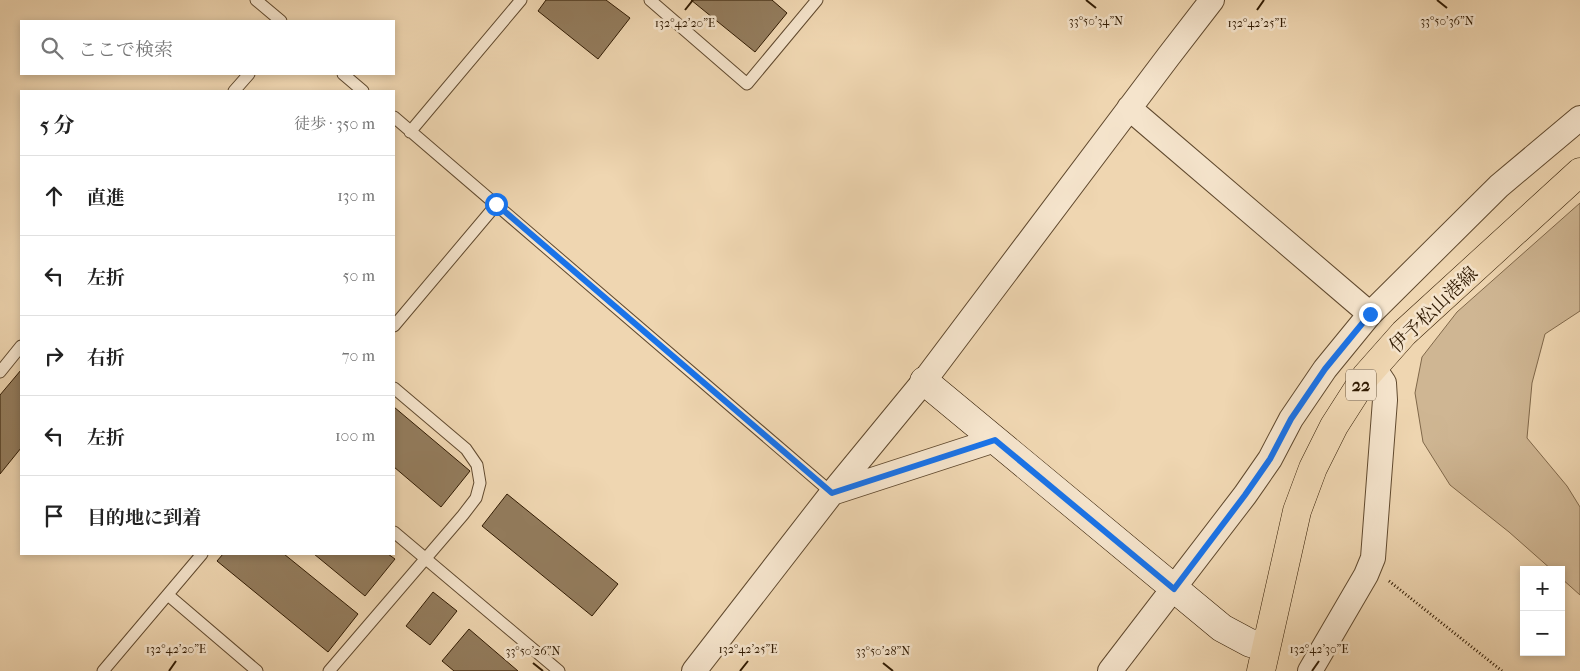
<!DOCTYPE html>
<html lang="ja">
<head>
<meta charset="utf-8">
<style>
	body { margin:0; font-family:"IM FELL French Canon","Noto Serif JP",serif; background:#f2f2f2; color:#222 }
	.controls { position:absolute; right:15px; bottom:15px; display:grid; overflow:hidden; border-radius:0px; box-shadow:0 2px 8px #0003 }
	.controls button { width:45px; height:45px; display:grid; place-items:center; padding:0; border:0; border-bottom:1px solid #e0e0e0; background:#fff; color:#222; font:25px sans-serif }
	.stop { position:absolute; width:15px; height:15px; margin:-11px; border:4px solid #1a73e8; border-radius:50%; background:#fff }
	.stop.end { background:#1a73e8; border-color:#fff; box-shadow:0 1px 5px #0008 }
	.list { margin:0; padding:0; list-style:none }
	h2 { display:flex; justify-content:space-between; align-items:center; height:65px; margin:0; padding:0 20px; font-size:21px }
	h2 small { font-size:16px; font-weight:400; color:#767676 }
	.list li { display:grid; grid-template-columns:32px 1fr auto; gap:15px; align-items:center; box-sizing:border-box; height:80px; padding:0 20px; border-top:1px solid #e0e0e0 }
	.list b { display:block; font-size:19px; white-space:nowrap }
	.list em { font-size:16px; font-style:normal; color:#767676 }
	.icon { flex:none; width:28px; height:28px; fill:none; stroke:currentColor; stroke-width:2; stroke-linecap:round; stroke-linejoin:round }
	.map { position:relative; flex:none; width:1580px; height:671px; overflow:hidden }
	.search { position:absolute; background:#fff; box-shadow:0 2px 8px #0003; left:20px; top:20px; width:375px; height:55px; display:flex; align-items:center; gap:12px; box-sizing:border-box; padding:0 18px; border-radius:0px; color:#767676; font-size:19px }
	.panel { position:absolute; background:#fff; box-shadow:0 2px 8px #0003; left:20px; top:90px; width:375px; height:465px; border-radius:0px }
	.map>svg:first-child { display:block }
</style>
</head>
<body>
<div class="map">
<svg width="1580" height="671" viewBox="0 0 1580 671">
	<rect width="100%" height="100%" fill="#efd6b1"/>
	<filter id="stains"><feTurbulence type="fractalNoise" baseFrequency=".004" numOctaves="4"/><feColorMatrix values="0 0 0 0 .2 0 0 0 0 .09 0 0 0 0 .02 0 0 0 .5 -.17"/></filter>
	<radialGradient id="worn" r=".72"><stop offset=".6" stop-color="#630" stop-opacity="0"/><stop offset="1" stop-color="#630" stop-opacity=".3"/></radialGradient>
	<path fill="#cfb693" stroke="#80684a" d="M1580 203V311L1545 334 1532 383 1527 438 1567 486 1580 507V595L1561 578V570H1552L1509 532 1450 485 1423 442 1415 393 1422 357 1457 312Z"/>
	<path fill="#937c5d" stroke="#301a02" d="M546 0H606L630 18 598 59 538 11Z
		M691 0H772L787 13 755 52Z
		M21 370V448L0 474V395Z
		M394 407 470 471 441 507 394 467Z
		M507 494 618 584 592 616 482 526Z
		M223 554H284L358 614 328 652 217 561Z
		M314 554H388L395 559 365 596Z
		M433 592 457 611 430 645 406 626Z
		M469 629 518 671H454L442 661Z"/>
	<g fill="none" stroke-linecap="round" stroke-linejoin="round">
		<defs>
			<path id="lane" d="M256 0 281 21
				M650 0 747 84 817 0
				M343 74 363 91
				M234 91 249 74
				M394 117 832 493
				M410 132 521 0
				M394 326 496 205
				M0 372 21 346
				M394 532 559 671
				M168 595 257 671
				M103 671 202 554
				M329 671 463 515 476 498 480 483 477 465 466 449 394 388"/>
			<path id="street" d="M1129 108 1370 314
				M832 493 995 440
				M694 671 832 493 924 381 1168 57 1212 0
				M1110 671 1245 495 1270 459 1291 419 1325 369 1370 314 1499 186 1580 118
				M1310 671 1366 575 1373 558 1385 400 1384 383 1374 368"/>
			<path id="secondary" d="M924 381 1222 628 1250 643 1266 645"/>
			<path id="primary" d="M1261 671 1297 511 1313 468 1334 426 1366 376 1404 333 1580 172"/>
		</defs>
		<use href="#lane" stroke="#60492e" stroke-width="13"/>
		<use href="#street" stroke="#60492e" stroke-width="26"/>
		<use href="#secondary" stroke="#301a02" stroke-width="29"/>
		<use href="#primary" stroke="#301a02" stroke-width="29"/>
		<path stroke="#301a02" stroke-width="3" stroke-dasharray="1 2.5" stroke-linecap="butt" d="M1389 581 1502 671"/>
		<use href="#lane" stroke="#f5e4cc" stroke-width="11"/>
		<use href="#street" stroke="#f5e4cc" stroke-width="24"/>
		<use href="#secondary" stroke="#f5e4cc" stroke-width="28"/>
		<use href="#primary" stroke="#efd6b1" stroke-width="28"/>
	</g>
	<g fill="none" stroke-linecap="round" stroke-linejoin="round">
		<path stroke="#1a73e8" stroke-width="6" d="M496 204 832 493 995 440 1174 589 1245 495 1270 459 1291 419 1325 369 1370 314"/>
	</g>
	<path fill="none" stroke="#301a02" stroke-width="2" d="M1086 0 1096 8M1437 0 1447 8M685 10 693 0M1257 10 1264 0M533 663 543 671M883 663 893 671M169 671 176 661M740 671 748 661M1312 671 1319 661"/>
	<g text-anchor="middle" stroke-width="5" stroke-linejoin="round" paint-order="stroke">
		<rect fill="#f5e4cc" stroke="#6b573f" stroke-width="1" x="1346" y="369.5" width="30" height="31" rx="4"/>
		<g font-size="18" font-weight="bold" fill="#301a02">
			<text x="1361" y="391">22</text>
		</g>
		<g font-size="19" fill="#301a02" stroke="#f5e4cc">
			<text transform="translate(1433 309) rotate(-44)" y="7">伊予松山港線</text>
		</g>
	</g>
	<g font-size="12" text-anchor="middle" fill="#301a02" stroke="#f5e4cc" stroke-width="5" stroke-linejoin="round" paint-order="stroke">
		<text x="1096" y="25">33°50'34"N</text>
		<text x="1447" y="25">33°50'36"N</text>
		<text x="1257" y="27">132°42'25"E</text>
		<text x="685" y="27">132°42'20"E</text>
		<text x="176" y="653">132°42'20"E</text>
		<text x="748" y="653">132°42'25"E</text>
		<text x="1319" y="653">132°42'30"E</text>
		<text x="533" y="655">33°50'26"N</text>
		<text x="883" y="655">33°50'28"N</text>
	</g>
	<rect width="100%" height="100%" filter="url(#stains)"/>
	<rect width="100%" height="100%" fill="url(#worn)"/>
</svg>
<div class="controls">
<button>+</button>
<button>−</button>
</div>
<div class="stop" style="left:496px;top:204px"></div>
<div class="stop end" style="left:1370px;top:314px"></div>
<div class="search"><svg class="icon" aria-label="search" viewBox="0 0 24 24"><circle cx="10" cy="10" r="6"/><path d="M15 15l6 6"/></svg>ここで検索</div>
<section class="panel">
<h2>5 分<small>徒歩 · 350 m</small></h2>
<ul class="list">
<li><svg class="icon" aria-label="ahead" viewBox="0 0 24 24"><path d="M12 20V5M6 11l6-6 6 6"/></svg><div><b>直進</b></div><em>130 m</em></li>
<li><svg class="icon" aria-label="left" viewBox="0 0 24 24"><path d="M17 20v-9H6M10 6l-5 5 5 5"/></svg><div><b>左折</b></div><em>50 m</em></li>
<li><svg class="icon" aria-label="right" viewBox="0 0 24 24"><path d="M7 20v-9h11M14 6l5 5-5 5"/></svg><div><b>右折</b></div><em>70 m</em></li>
<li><svg class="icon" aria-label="left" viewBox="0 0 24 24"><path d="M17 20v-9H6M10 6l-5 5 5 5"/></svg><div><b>左折</b></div><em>100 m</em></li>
<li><svg class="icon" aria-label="arrive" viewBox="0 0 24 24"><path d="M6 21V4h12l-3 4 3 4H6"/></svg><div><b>目的地に到着</b></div></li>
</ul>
</section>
</div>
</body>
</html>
